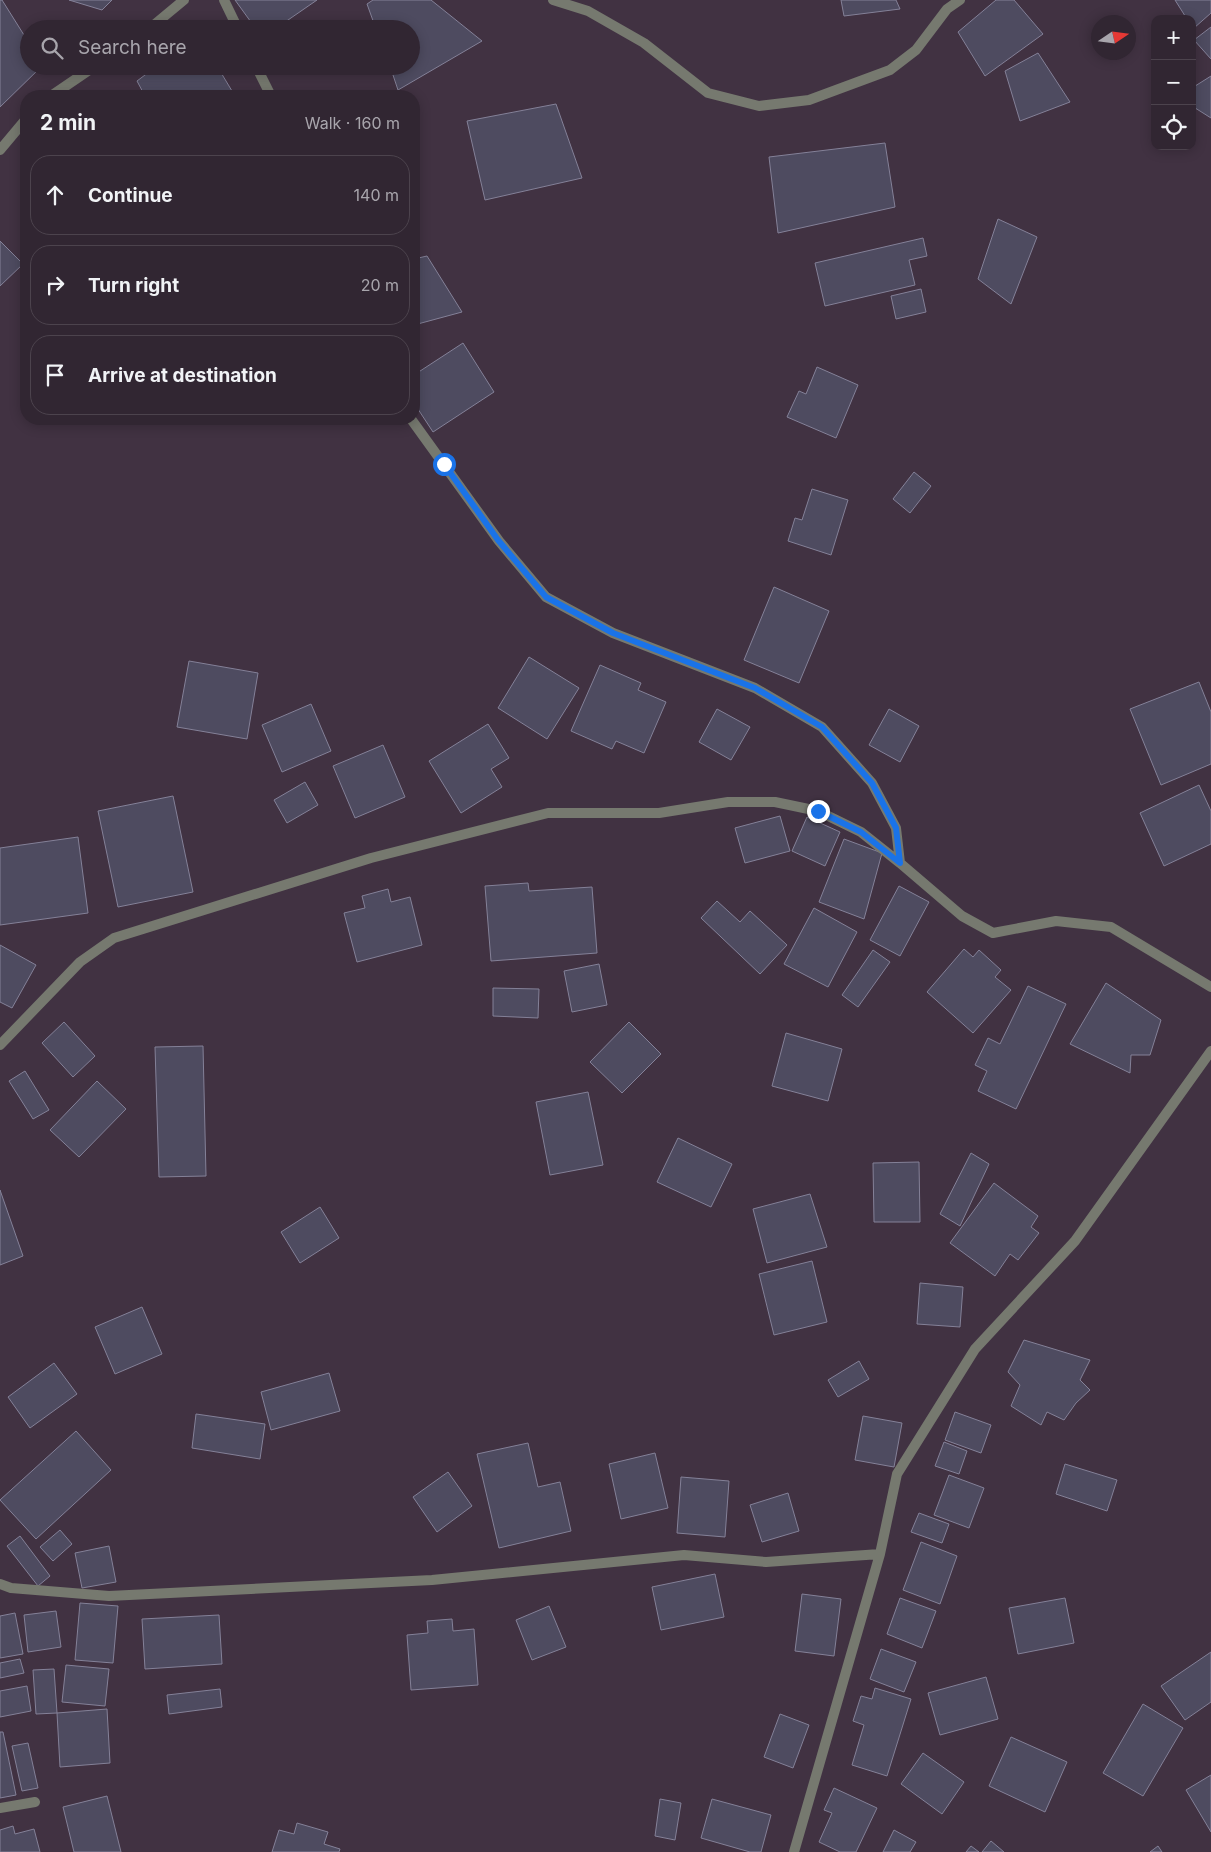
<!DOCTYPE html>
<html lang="en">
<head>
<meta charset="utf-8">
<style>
	body { margin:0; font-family:Inter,sans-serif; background:#392e3a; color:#f1f3f6 }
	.controls { position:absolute; right:15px; top:15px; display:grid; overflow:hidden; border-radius:10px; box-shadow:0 2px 12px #0003 }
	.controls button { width:45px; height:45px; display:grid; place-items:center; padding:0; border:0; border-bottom:1px solid #4c434d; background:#312632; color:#f1f3f6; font:25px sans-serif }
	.compass { position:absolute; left:1091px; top:15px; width:45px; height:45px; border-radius:50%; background:#312632; box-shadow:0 2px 12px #0003; rotate:77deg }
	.stop { position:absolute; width:15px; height:15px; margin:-11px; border:4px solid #1a73e8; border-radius:50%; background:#fff }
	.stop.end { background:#1a73e8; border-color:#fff; box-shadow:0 1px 5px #0008 }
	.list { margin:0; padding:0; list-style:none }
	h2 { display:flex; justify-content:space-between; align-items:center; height:65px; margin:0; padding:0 20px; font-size:21px }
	h2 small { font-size:16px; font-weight:400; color:#a8a5ac }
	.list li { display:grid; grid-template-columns:32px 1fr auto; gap:15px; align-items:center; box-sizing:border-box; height:80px; margin:0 10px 10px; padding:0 10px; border:1px solid #4c434d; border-radius:20px }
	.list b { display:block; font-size:19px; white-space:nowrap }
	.list em { font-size:16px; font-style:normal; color:#a8a5ac }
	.icon { flex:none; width:28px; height:28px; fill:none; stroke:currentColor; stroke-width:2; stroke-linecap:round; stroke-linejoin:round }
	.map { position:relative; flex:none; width:1211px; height:1852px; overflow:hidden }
	.search { position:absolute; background:#312632; box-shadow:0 2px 12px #0003; left:20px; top:20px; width:400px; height:55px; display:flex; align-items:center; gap:12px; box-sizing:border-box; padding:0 18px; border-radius:28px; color:#a8a5ac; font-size:19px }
	.panel { position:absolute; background:#312632; box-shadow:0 2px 12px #0003; left:20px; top:90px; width:400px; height:335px; border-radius:20px }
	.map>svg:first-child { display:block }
</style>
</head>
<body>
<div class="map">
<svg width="1211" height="1852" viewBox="0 0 1211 1852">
	<rect width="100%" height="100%" fill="#413242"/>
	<path fill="#4e4b60" stroke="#848198" d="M0 0H2L29 43V66H42L0 107Z
		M69 0H112L102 10Z
		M235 0H317L275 29H256Z
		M373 0H431L482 41 398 90 390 66H411V29H376L367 4Z
		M841 0H896L900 9 844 16Z
		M996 0H1014L1043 34 985 76 958 32Z
		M1175 0H1211V13L1194 28 1192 19H1187Z
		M1211 27V59L1194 40Z
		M1038 53 1070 102 1020 121 1005 71Z
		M157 66H217L235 96H145L137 81Z
		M1211 76V118L1192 106V88Z
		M556 104 582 178 485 200 467 121Z
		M885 143 895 207 778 233 769 157Z
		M998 219 1037 237 1011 304 978 279Z
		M923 238 927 256 909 260 915 285 825 306 815 263Z
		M0 241 23 264 0 286Z
		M427 256 462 312 414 325V259Z
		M921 289 926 312 896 319 891 296Z
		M463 343 494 392 433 432 414 403V375Z
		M817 367 858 385 836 438 787 417 799 391 806 394Z
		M914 472 931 486 910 513 893 499Z
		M812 489 848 500 831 555 788 541 795 518 802 520Z
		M774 587 829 611 799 683 744 660Z
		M529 657 579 688 547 739 498 708Z
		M189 661 258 673 247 739 177 727Z
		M600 665 641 683 638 690 666 702 644 753 616 741 612 749 571 731Z
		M1199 682 1211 712V764L1161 785 1130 709Z
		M311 704 331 751 282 772 262 725Z
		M717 709 750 727 731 760 699 742Z
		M889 709 919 726 900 762 869 745Z
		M488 724 509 758 491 769 502 787 461 813 429 761Z
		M383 745 405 797 355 818 333 766Z
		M305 782 318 805 287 823 274 800Z
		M1199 785 1211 811V844L1164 866 1140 813Z
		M173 796 193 892 118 907 98 811Z
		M780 816 790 851 745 863 735 828Z
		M807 817 840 832 825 866 792 851Z
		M78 837 88 913 0 925V848Z
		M844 839 882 853 864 919 819 902Z
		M528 883 529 891 592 887 597 953 491 961 485 886Z
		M899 886 929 902 900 956 870 940Z
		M388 889 391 902 410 897 422 945 357 962 344 913 365 908 362 896Z
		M717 901 740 922 750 911 787 945 760 974 701 918Z
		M814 908 857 932 828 987 784 964Z
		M0 945 36 965 12 1008 0 1002Z
		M964 949 973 957 979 950 1001 970 995 977 1011 990 973 1033 927 992Z
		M873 950 890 962 858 1007 842 995Z
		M599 964 607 1005 572 1012 564 971Z
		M1106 983 1161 1020 1150 1055H1131L1130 1073 1070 1044Z
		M1028 986 1066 1004 1016 1109 978 1091 987 1071 975 1065 988 1038 1000 1044Z
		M493 988 539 989 538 1018 493 1016Z
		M64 1022 95 1056 73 1077 42 1043Z
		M629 1022 661 1054 622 1093 590 1062Z
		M786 1033 842 1049 828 1101 772 1086Z
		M203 1046 206 1176 159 1177 155 1047Z
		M25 1071 49 1110 33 1119 9 1081Z
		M97 1081 126 1109 79 1157 50 1130Z
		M588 1092 603 1165 550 1175 536 1102Z
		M678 1138 732 1164 711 1207 657 1182Z
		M971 1153 989 1164 960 1226 940 1214Z
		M919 1162 920 1222H874L873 1163Z
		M994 1183 1038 1216 1031 1227 1039 1233 1018 1260 1010 1254 995 1276 950 1243Z
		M0 1190 23 1256 0 1265Z
		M810 1194 827 1247 767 1263 753 1209Z
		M320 1207 339 1238 300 1263 281 1232Z
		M812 1261 827 1322 774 1335 759 1274Z
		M920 1283 963 1287 960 1327 917 1324Z
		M142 1307 162 1354 115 1374 95 1327Z
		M1024 1340 1090 1360 1080 1380 1090 1390 1076 1403 1064 1420 1047 1412 1041 1425 1011 1406 1020 1385 1008 1372Z
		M859 1361 869 1379 838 1397 828 1380Z
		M54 1363 77 1394 30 1428 8 1397Z
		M329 1373 340 1411 271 1430 261 1392Z
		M955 1412 991 1425 981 1453 945 1440Z
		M196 1414 265 1424 260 1459 192 1448Z
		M863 1416 902 1423 894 1467 855 1460Z
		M76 1431 111 1470 36 1539 0 1500Z
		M944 1442 967 1451 959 1474 935 1466Z
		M528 1443 538 1487 560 1482 571 1531 499 1548 477 1454Z
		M655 1453 668 1508 621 1519 609 1464Z
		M1065 1464 1117 1480 1107 1511 1056 1494Z
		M448 1472 472 1506 437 1532 413 1497Z
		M949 1475 984 1488 969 1528 934 1515Z
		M681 1477 729 1481 725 1537 677 1533Z
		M788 1493 799 1531 762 1542 750 1505Z
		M919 1513 949 1524 942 1543 911 1532Z
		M60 1530 72 1544 53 1561 40 1547Z
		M20 1536 50 1576 38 1586 7 1546Z
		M921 1542 957 1556 940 1604 903 1590Z
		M109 1546 116 1582 82 1588 75 1553Z
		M715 1574 724 1617 661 1630 652 1587Z
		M802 1594 841 1599 834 1656 795 1651Z
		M900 1598 936 1611 922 1648 887 1634Z
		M1065 1598 1074 1643 1018 1654 1009 1608Z
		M80 1603 118 1606 113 1663 75 1660Z
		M549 1606 566 1647 532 1660 516 1620Z
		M56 1611 61 1647 28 1652 24 1615Z
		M15 1613 23 1654 0 1658V1616Z
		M219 1615 222 1664 145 1669 142 1619Z
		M452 1619 453 1631 474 1629 478 1685 411 1690 407 1635 428 1633 427 1621Z
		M881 1649 916 1662 904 1692 870 1679Z
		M1211 1652V1702L1185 1720 1161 1686Z
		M20 1659 24 1673 0 1678V1663Z
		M66 1665 109 1669 105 1706 62 1702Z
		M54 1669 57 1713 36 1714 33 1670Z
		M986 1677 998 1719 940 1735 928 1693Z
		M27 1686 31 1711 0 1717V1691Z
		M875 1688 911 1699 887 1776 852 1765 864 1725 853 1721 861 1696 872 1699Z
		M220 1689 222 1707 169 1714 167 1695Z
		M1143 1704 1183 1728 1143 1796 1103 1773Z
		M107 1709 110 1763 60 1767 57 1713Z
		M780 1714 809 1725 793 1768 764 1757Z
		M0 1732H3L16 1795 0 1798Z
		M1011 1737 1067 1762 1045 1812 989 1786Z
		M28 1743 38 1788 22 1791 12 1746Z
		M923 1753 964 1782 942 1814 901 1784Z
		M1211 1775V1832L1186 1790Z
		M834 1788 877 1808 856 1852H840L819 1842 832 1813 824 1810Z
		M107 1796 121 1852H74L63 1807Z
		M660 1799 681 1803 675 1840 655 1836Z
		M712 1799 771 1815 761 1852H750L701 1838Z
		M297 1823 328 1832 324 1844 340 1849 339 1852H272L279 1830 294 1834Z
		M13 1826 15 1834 34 1829 40 1852H0V1830Z
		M894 1830 916 1842 910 1852H883Z
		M991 1841 1004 1852H982Z
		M971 1846 979 1852H966Z
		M1158 1846 1162 1852H1150Z"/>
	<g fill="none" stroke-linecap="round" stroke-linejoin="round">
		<path stroke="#76796f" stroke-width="10" d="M224 0 238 29
			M553 0 588 11 644 43 708 93 759 106 809 100 890 70 916 50 947 9 960 0
			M149 29 184 0
			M256 66 271 96
			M51 96 95 66
			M0 150 26 119
			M411 419 499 541 546 597 613 633 755 688 822 727 872 783 896 828 900 863
			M0 1045 80 962 114 938 371 858 548 813H659L728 802H775L818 811 861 832 900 863 962 916 993 933 1056 921 1111 927 1211 987
			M0 1584 11 1588 109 1596 432 1580 684 1555 766 1562 880 1554
			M0 1808 35 1802
			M794 1852 880 1554 897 1474 975 1349 1075 1241 1211 1051"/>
	</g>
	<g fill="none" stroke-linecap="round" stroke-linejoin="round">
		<path stroke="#1a73e8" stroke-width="6" d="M444 464 498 540 546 597 613 633 755 688 822 727 872 783 896 828 900 863 861 832 818 811"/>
	</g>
</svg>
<div class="controls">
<button>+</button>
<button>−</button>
<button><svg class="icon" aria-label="locate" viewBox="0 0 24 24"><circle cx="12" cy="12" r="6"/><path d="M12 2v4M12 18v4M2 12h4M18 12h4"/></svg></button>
</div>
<svg class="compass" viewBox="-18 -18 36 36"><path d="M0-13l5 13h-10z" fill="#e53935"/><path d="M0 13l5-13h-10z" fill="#a8a5ac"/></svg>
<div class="stop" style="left:444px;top:464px"></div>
<div class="stop end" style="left:818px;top:811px"></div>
<div class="search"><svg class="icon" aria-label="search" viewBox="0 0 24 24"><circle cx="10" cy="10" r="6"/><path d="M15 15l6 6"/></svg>Search here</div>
<section class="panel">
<h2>2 min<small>Walk · 160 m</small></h2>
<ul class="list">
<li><svg class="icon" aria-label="ahead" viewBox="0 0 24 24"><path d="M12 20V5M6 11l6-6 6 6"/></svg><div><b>Continue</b></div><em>140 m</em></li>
<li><svg class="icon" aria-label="right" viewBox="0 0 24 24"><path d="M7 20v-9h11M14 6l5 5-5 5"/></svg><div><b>Turn right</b></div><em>20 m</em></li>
<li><svg class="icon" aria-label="arrive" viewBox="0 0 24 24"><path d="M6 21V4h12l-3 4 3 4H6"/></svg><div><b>Arrive at destination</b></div></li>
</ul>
</section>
</div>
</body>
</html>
